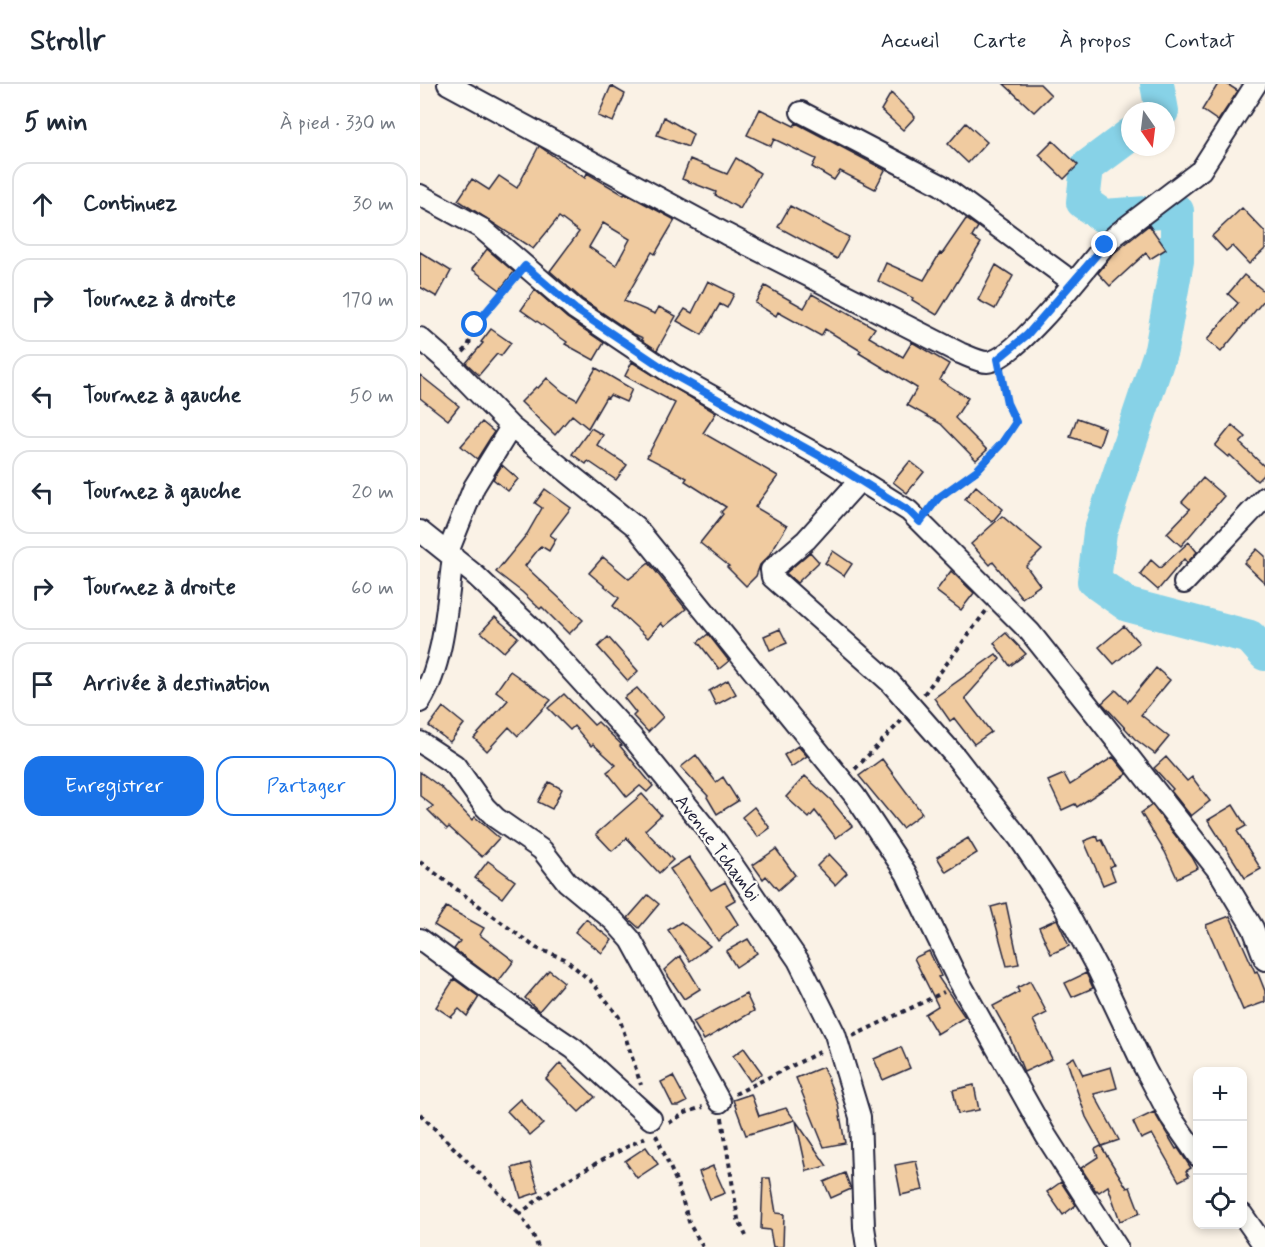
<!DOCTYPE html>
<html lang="fr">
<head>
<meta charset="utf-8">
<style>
	body { margin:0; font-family:Mynerve,sans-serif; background:#f2f2f3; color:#1f2937 }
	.controls { position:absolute; right:18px; bottom:18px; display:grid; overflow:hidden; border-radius:12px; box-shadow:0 3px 9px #0003 }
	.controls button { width:54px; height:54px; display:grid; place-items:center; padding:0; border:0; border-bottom:2px solid #e0e1e3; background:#fff; color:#1f2937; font:30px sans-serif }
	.compass { position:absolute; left:701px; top:18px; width:54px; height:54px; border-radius:50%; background:#fff; box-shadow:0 3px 9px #0003; rotate:166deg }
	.stop { position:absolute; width:18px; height:18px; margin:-14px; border:4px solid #1a73e8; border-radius:50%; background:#fff }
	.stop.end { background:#1a73e8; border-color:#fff; box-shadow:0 2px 6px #0008 }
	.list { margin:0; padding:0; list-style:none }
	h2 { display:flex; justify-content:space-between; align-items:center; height:78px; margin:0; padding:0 24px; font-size:26px }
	h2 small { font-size:20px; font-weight:400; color:#747a83 }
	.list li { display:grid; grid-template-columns:39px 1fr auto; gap:18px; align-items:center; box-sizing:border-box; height:84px; margin:0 12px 12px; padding:0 12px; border:2px solid #e0e1e3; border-radius:18px }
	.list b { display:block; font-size:22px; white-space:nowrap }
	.list em { font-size:20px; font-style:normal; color:#747a83 }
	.actions { display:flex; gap:12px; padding:18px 24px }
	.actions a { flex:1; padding:14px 0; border:2px solid #1a73e8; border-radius:18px; text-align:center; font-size:21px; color:#1a73e8 }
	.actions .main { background:#1a73e8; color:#fff }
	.icon { flex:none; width:33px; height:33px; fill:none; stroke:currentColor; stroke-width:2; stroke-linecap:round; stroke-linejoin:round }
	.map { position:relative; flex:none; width:845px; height:1163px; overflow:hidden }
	header { display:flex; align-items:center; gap:36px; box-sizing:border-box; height:84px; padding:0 30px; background:#fff; border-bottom:2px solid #e0e1e3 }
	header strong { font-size:28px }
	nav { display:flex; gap:33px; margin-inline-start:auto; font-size:21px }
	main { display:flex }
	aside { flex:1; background:#fff }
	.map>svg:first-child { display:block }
</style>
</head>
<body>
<header>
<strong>Strollr</strong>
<nav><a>Accueil</a><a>Carte</a><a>À propos</a><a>Contact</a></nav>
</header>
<main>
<aside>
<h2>5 min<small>À pied · 330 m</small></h2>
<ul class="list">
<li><svg class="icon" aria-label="ahead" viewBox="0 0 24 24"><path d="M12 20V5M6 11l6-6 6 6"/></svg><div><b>Continuez</b></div><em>30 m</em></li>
<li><svg class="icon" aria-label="right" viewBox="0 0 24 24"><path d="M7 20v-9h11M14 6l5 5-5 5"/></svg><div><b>Tournez à droite</b></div><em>170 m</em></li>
<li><svg class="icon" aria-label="left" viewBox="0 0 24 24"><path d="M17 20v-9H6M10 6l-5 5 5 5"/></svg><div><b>Tournez à gauche</b></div><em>50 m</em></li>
<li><svg class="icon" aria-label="left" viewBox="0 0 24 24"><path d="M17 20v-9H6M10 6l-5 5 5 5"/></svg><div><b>Tournez à gauche</b></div><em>20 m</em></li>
<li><svg class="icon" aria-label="right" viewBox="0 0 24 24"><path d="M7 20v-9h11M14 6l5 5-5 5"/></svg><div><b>Tournez à droite</b></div><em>60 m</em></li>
<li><svg class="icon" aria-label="arrive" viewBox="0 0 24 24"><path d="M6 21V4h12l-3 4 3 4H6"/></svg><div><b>Arrivée à destination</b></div></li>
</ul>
<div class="actions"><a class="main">Enregistrer</a><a>Partager</a></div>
</aside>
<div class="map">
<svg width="845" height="1163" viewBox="0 0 845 1163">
	<rect width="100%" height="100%" fill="#faf2e6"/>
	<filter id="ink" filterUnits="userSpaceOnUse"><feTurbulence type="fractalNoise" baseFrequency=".0167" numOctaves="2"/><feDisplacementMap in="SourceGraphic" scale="12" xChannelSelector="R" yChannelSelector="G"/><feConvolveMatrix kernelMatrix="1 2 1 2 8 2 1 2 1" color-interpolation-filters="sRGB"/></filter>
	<g filter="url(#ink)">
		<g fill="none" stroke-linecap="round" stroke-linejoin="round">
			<path stroke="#87d2e7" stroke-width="34" d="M737 0 742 27
				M710 51 667 83 663 118 683 132 757 127V177L741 266 680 448 674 497 708 521 830 553 845 570"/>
		</g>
		<path fill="#f0cba0" stroke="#22223b" stroke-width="1.5" fill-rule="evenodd" d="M584 0H620L631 11 614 28Z
			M798 0H807L818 7 798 37 782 26Z
			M191 2 205 10 193 38 178 32Z
			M471 9 495 33 483 46 461 26Z
			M340 25 374 42 376 39 465 86 455 105 420 87 414 96 392 83 396 75 354 55 351 62 327 51Z
			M244 33 273 50 268 63 237 51Z
			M546 39 567 58 548 79 528 60Z
			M633 57 658 81 644 95 619 71Z
			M119 62 165 94 167 89 204 111 205 109 255 136 235 170 232 168 204 217 235 230 239 223 256 232 237 266 222 256 223 254 214 250 162 215 130 187 159 148 139 133 113 165 38 116 52 95 69 106 79 92 97 104ZM183 139 210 155 196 181 169 163Z
			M316 74 340 89 320 125 295 111 296 108 262 95 270 75 307 90Z
			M370 122 429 153 417 175 358 143Z
			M822 124 845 148V165L829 180 812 162 806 167 792 152Z
			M546 135 558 143 552 153 561 159 517 231 492 216 493 214 458 197 466 179 504 196 520 169 522 170Z
			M729 141 746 165 730 175 726 169 690 202 678 189 694 169Z
			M67 165 94 188 80 206 52 185Z
			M0 168 31 187 17 213 0 203Z
			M576 181 593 192 575 225 558 216Z
			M824 191 845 208V215L801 268 787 256 818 219 808 210Z
			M288 197 314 210 307 224 300 220 282 251 257 237 265 225 272 229Z
			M345 202 384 224 392 210 422 227 423 226 455 244 449 253 483 273 492 258 529 280 520 296 548 314 535 334 567 366 556 376 521 340 487 321 497 304 439 269 441 267 405 245 401 252 358 228 356 232 335 219Z
			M115 206 147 234 184 259 174 276 145 260 147 258 101 226Z
			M71 245 91 259 81 272 77 270 59 291 46 279 63 259 61 258Z
			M212 278 296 329 283 349 358 392 335 423 367 442 348 473 340 481 336 492 326 502 307 483 309 482 280 459 303 430 301 428 306 423 265 397 267 394 227 373 255 319 205 292Z
			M176 284 212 305 206 318 190 311 188 314 186 313 168 344 152 331 135 351 101 318 116 303 118 304 127 294 143 308 157 316Z
			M0 291 39 322 28 336 0 314Z
			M657 334 685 344 679 362 650 353Z
			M62 338 74 348 57 375 41 362Z
			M812 341 826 353 820 359 845 383V389L837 397 810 371 808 373 795 362Z
			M171 344 183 351 177 361 207 381 196 396 168 377 166 380 152 370Z
			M490 377 504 388 487 409 473 398Z
			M82 381 98 395 88 407 73 395Z
			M783 394 804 412 761 462 747 449 770 425 762 418Z
			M556 402 583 425 572 438 545 415Z
			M125 405 151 424 130 451 136 455 129 467 121 462 105 482 163 536 149 550 122 523 120 525 102 508 76 488 107 450 122 424 115 419Z
			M582 432 622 466 606 482 620 501 602 514 573 478 570 481 551 460Z
			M769 458 777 468 767 479 764 475 738 506 720 490 731 476 740 484Z
			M837 465 845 472V499L824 479Z
			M413 467 432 480 424 492 405 479Z
			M390 468 399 478 377 499 366 489Z
			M183 473 209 495 229 479 266 525 244 543 241 539 228 554 193 522 199 514 169 489Z
			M531 487 554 509 541 526 516 507Z
			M75 533 98 553 84 568 61 548Z
			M704 542 719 559 694 580 679 563Z
			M360 545 367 559 350 566 344 552Z
			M586 549 606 570 590 582 574 559Z
			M288 550 309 577 299 585 278 558Z
			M188 553 218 587 208 597 178 563Z
			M576 570 580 575 545 614 571 648 554 660 534 634 530 637 514 614Z
			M736 584 750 596 721 631 749 653 735 670 715 655 682 619 696 606 708 618Z
			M90 587 131 616 98 652 89 643 67 667 54 654 88 616 76 607Z
			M308 596 316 610 296 621 289 607Z
			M217 604 243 633 228 648 213 632 216 629 204 614Z
			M144 610 174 641 178 638 202 661 200 662 233 702 227 708 220 702 207 713 187 688 196 681 173 660 171 662 154 642 150 646 128 624Z
			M23 623 44 640 30 658 9 642Z
			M378 662 387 672 371 683 364 671Z
			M276 671 296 698 303 693 318 717 297 730 287 713 288 712 261 683Z
			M693 673 707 690 657 723 655 720 642 726 628 697 644 690 650 701Z
			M746 673 767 697 772 693 790 717 771 732 751 707 753 705 734 684Z
			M462 675 502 729 482 744 439 692Z
			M0 688 22 704 52 736 55 733 79 754 62 773 29 743 27 745 8 726 13 722 0 712Z
			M385 692 411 716 432 742 416 754 395 727 389 734 366 713Z
			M129 698 142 705 132 725 118 718Z
			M222 710 241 731 225 746 253 776 239 789 207 754 192 767 176 750Z
			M732 721 772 773 778 784 757 794 745 768 721 729Z
			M813 721 826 742 817 747 841 785 825 794 788 736Z
			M334 723 350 744 338 753 322 733Z
			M677 752 679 757 682 756 694 781 690 783 695 796 683 801 664 757Z
			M548 754 557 769 526 788 517 773Z
			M356 765 375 791 358 806 346 792 343 795 333 781Z
			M409 770 427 789 415 801 397 782Z
			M269 773 291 806 305 798 315 816 306 821 318 840 298 857 250 785Z
			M68 777 95 797 82 814 55 794Z
			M228 811 239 820 219 844 208 834Z
			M586 819 599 880 587 882 571 823Z
			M26 823 64 844 60 851 94 877 78 898 34 865 40 857 14 841Z
			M810 832 835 888 837 887 845 907V918L823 926 786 841Z
			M166 835 192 856 182 869 155 848Z
			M637 835 649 862 631 870 619 843Z
			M261 838 290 862 270 877 248 846Z
			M328 855 337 869 316 883 306 867Z
			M509 867 521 892 518 893 545 933 517 950 505 930 518 922 494 874Z
			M260 872 280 905 264 915 244 886Z
			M129 886 144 898 119 927 105 914Z
			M666 889 673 904 652 913 645 899Z
			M34 895 59 913 47 932 39 925 31 933 16 923Z
			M610 897 627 929 613 936 632 975 604 988 589 951 573 922 594 911 599 908 597 904Z
			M326 910 334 927 284 956 273 938Z
			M481 963 490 984 463 996 454 975Z
			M324 964 342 989 330 997 313 972Z
			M654 973 663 991 691 983 697 1004 674 1010 699 1056 682 1062 666 1033 647 977Z
			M140 979 175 1013 159 1028 126 995Z
			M403 983 418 1020 425 1059 404 1063 376 994Z
			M253 992 267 1018 259 1022H253L241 998Z
			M554 1001 559 1026 538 1030 533 1006Z
			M331 1010 339 1032 366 1024 375 1036 326 1051 313 1016Z
			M100 1015 123 1040 110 1051 87 1027Z
			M734 1028 756 1065 758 1064 771 1084 766 1087 769 1092 759 1097 732 1050 721 1055 713 1038Z
			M376 1037 407 1082 387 1087Z
			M681 1062 707 1104 710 1103 720 1129 700 1137 688 1102 679 1108 677 1106 676 1107 661 1084 678 1073 675 1065Z
			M226 1063 238 1080 217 1094 205 1077Z
			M496 1077 503 1106 481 1111 475 1081Z
			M110 1079 119 1108 101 1114 92 1084Z
			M293 1082 305 1109 290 1115 279 1088Z
			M425 1089 431 1105 411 1114 404 1098Z
			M343 1094H350L356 1129 364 1130 363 1163H353L350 1146 341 1145Z
			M641 1098 656 1121 643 1131 627 1108Z"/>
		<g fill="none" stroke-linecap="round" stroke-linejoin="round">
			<defs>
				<path id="minor" d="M28 0 306 150 540 269C548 272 559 278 567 278 594 277 666 184 685 161L697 150 781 86 836 0
					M381 28 521 101 654 199
					M0 111 61 144 155 225 252 290 409 377 489 427 610 548 677 632 800 789 833 844 845 876
					M0 254 30 280 91 343 216 443 435 712 486 789 535 890 626 1052 697 1163
					M440 396 386 456 351 486 352 493 470 598 535 672 599 754 641 817 678 886 724 983 750 1032 778 1072
					M0 447 55 491 116 548 212 653 297 758 378 876 415 950 440 1033 444 1143 447 1163
					M28 468 54 403 91 343
					M764 499 845 413
					M0 618C25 578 27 518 33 472
					M0 658 35 681 65 723 76 734 122 766 147 798 194 837 211 856 300 1018
					M0 855 98 927 154 965 231 1035
					M822 1130 845 1163"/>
			</defs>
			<use href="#minor" stroke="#22223b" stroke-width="24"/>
			<path stroke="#22223b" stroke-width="4" stroke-dasharray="4.5 4.5" stroke-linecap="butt" d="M43 268 48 263 55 241 93 196
				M511 424C523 408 542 399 558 386 573 372 585 355 596 338L587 319 581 290
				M504 610 566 527
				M435 685 482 636
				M0 778 116 864 145 875 173 899 199 933 221 1001
				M433 952 524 908
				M315 1010 402 967
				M0 1030 100 1130
				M302 1034 318 1135 326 1152
				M249 1039 265 1029 283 1023
				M236 1051 257 1099 270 1141 283 1163
				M118 1163 113 1151 100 1130C137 1098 184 1075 228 1052"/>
			<use href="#minor" stroke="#fdfcf7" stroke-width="20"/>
		</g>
	</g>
	<g fill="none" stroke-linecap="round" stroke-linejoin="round" filter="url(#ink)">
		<path stroke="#1a73e8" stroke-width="8" d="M55 241 105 182 155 225 252 290 409 377 489 427 500 438 518 414 557 386 582 359 596 338 587 319 578 275 607 251 685 161"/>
	</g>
	<g text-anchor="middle" stroke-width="4.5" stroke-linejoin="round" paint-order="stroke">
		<g font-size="18" fill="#22223b" stroke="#fdfcf7">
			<text transform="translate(298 764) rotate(53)" y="6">Avenue Tchambi</text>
		</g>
	</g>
</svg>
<div class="controls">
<button>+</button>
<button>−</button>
<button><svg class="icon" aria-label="locate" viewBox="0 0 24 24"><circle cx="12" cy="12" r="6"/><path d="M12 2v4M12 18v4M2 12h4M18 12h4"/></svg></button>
</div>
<svg class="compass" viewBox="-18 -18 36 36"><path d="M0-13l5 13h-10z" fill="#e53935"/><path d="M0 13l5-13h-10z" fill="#747a83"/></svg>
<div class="stop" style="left:55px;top:241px"></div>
<div class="stop end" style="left:685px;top:161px"></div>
</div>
</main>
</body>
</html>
